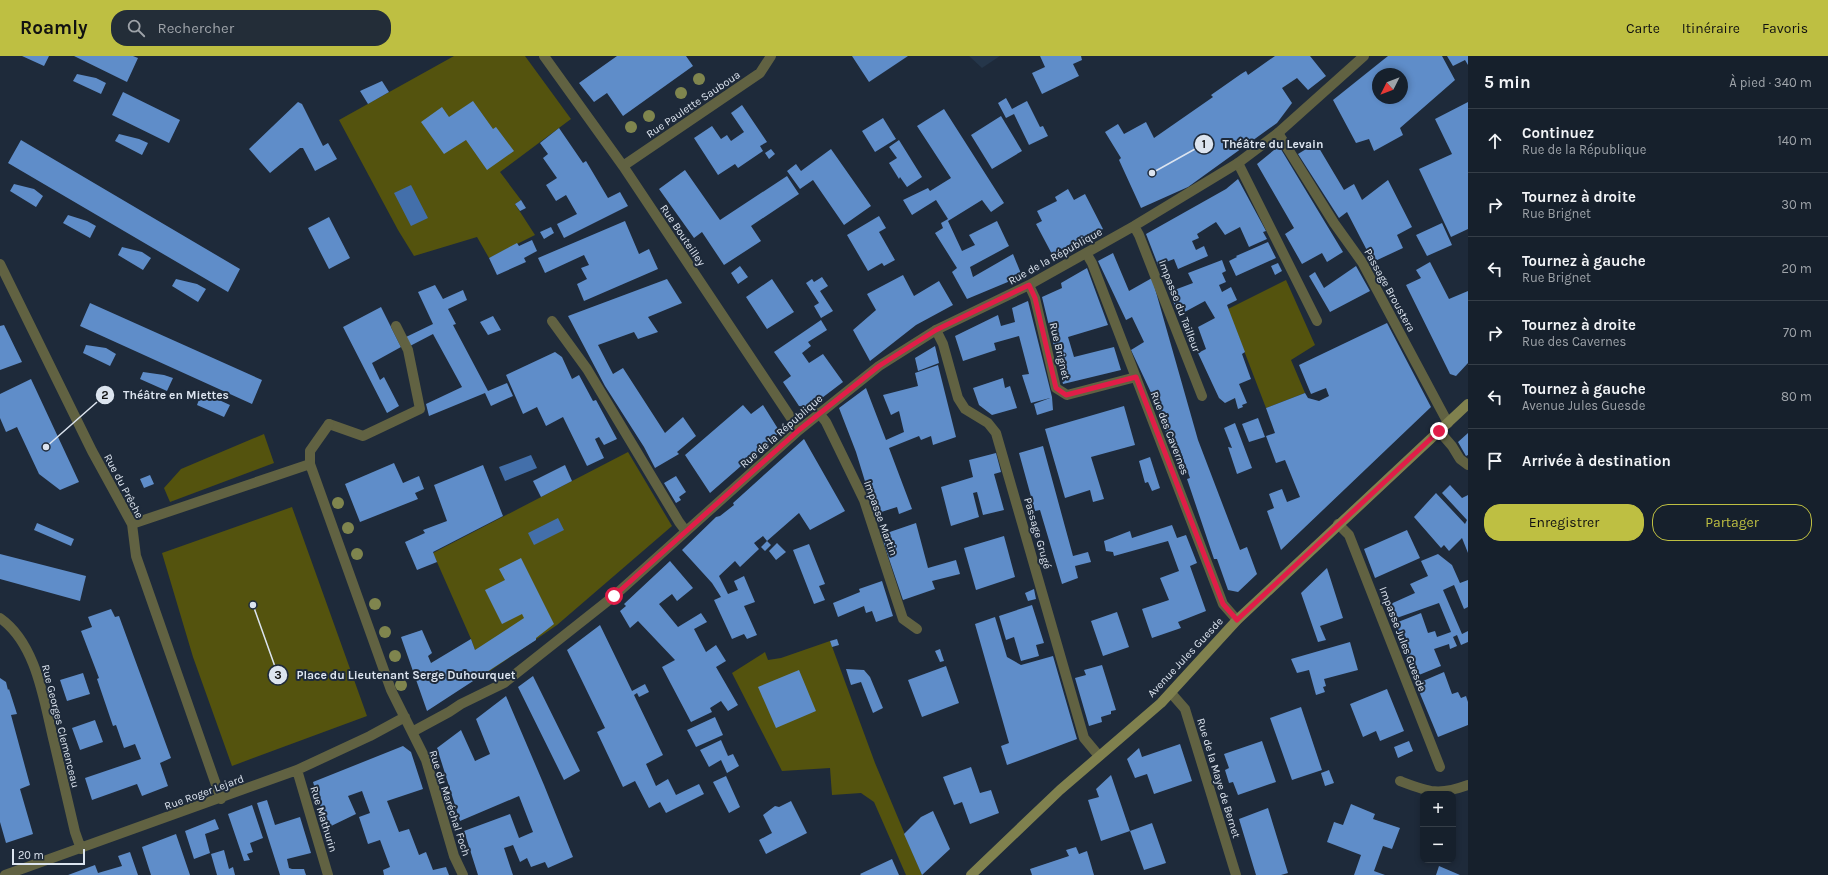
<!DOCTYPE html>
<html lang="fr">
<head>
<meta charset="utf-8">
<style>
	body { margin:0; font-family:Karla,sans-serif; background:#232d38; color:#f1f3f6 }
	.controls { position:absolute; right:12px; bottom:12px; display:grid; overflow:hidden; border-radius:8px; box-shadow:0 2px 6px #0003 }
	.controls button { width:36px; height:36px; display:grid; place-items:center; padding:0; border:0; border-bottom:1px solid #353e48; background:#16202c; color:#f1f3f6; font:20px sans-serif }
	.compass { position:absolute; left:1372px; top:12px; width:36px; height:36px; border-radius:50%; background:#16202c; box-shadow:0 2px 6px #0003; rotate:228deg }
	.scale { position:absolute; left:12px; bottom:10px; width:73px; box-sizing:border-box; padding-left:4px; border:2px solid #dce4ef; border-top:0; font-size:11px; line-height:14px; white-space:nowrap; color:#dce4ef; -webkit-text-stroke:3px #1e2a3a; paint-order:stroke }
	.stop { position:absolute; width:12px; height:12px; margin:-9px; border:3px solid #e11d48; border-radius:50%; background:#fff }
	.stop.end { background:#e11d48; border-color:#fff; box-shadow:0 1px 4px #0008 }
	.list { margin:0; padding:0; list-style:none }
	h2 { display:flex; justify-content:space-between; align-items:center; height:52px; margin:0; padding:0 16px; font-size:17px }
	h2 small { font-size:13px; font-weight:400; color:#9ea3a9 }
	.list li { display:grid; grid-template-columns:26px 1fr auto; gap:12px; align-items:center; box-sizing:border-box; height:64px; padding:0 16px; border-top:1px solid #353e48 }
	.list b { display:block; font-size:15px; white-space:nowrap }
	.list p { margin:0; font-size:13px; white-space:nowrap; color:#9ea3a9 }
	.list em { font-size:13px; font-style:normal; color:#9ea3a9 }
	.actions { display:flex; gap:8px; padding:12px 16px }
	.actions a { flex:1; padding:9px 0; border:1px solid #bebf42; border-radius:16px; text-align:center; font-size:14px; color:#bebf42 }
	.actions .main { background:#bebf42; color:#111 }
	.icon { flex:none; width:22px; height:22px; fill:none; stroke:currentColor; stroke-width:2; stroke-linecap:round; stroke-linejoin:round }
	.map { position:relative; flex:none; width:1468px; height:819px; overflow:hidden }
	header { display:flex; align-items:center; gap:24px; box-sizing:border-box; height:56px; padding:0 20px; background:#bebf42; color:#111 }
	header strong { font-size:19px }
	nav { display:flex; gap:22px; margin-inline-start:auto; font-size:14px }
	.search { width:280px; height:36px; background:#232d38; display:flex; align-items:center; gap:10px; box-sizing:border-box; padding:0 14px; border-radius:16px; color:#9ea3a9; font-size:15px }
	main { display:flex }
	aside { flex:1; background:#16202c }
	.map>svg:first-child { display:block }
</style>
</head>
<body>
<header>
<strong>Roamly</strong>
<div class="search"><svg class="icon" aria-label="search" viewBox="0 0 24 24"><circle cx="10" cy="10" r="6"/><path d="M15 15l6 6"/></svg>Rechercher</div>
<nav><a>Carte</a><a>Itinéraire</a><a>Favoris</a></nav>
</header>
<main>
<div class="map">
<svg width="1468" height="819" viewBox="0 0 1468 819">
	<rect width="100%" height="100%" fill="#1e2a3a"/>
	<path fill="#25364a" d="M969 0H1000L982 12Z"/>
	<path fill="#54530e" d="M454 0H525L571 63 500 116 521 144 515 148 535 179 489 202 477 181 414 200 398 174 339 64Z
		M1286 224 1315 289 1291 304 1305 337 1266 352 1228 253Z
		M264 378 274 407 170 446 164 432 181 413Z
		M628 396 672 470 557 569 484 619 471 583 433 497Z
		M292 451 367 660 232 710 193 601 162 497Z
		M830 585 875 707 922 819H906L874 746 861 737 832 739 830 712 782 715 732 617 765 596 768 604 781 602Z"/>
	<path fill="#436faa" d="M411 129 428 162 411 170 394 137Z
		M531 399 537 412 505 425 499 411Z
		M558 462 564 474 534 489 528 477Z"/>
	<path fill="#5f8dc9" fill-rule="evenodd" d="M22 0H49L44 10Z
		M74 0H133L138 2 127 26Z
		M617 0H686L693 10 623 60 607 37 594 46 579 27Z
		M852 0H908L869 26Z
		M1040 0H1081L1082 4 1073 8 1079 20 1042 38 1032 17 1045 11Z
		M1275 0H1310L1326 20 1308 34 1297 22 1282 32 1292 47 1277 67 1188 131 1141 152 1119 104 1121 102 1105 76 1118 68 1124 78 1146 66 1154 82 1213 41 1211 39 1241 18 1246 15 1248 19Z
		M1388 0H1442L1455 24 1400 72 1403 79 1374 95 1369 83 1356 87 1333 44ZM1378 18H1402V42H1378Z
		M1447 0H1468V9L1465 4 1453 10Z
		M77 18 96 22 106 27 101 38 73 25Z
		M382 25 389 36 368 48 360 35Z
		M123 36 180 64 169 87 112 59Z
		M1006 42 1012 53 1027 45 1040 71 1043 70 1048 80 1029 89 1014 58 1006 62 998 47Z
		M473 45 493 73 496 71 514 95 487 114 466 84 444 98 421 66 442 51 449 61Z
		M298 46 302 48 323 90 328 87 337 103 315 115 303 92H300L270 117 249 93Z
		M1468 46V173L1451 181 1419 113 1452 98 1435 63Z
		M742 49 767 86 760 90 763 95 738 112 735 108 718 119 694 82 712 70 721 83 727 79 731 85 744 76 731 57Z
		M944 53 1004 147 991 156 982 144 948 165 962 195 975 189 969 179 997 165 1006 184 1009 190 970 211 973 221 1013 198 1022 220 967 243 952 216 957 212 935 177 943 172 941 167 948 163 936 144 912 159 903 144 928 132 930 135 951 122 917 70Z
		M1001 60 1022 95 992 113 971 79Z
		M883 62 896 83 875 96 862 75Z
		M559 72 583 107 586 105 608 142 620 136 628 150 564 182 557 168 577 158 566 139 556 145 546 129 557 122 543 102 548 98 540 87Z
		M119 78 139 83 148 87 142 99 115 85Z
		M21 84 240 213 228 236 8 107Z
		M899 84 922 121 907 131 900 121 899 123 889 107 897 102 889 91Z
		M1316 87 1344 134 1354 128 1362 144 1388 124 1412 171 1397 179 1403 192 1373 206 1347 156 1339 162 1298 98Z
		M1279 90 1343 196 1327 206 1322 197 1302 208 1285 178 1294 172 1257 108Z
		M771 93 775 98 769 103 765 97Z
		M831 93 871 150 844 169 813 124 800 133 787 115 796 108 801 115Z
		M685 114 720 164 787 120 799 138 751 170 761 185 724 209 702 176 694 182 659 133Z
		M1238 123 1266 175 1263 176 1267 183 1249 191 1240 171 1225 179 1216 166 1197 178 1199 182 1192 185 1196 194 1204 190 1208 200 1178 213 1174 203 1158 209 1146 178 1226 133Z
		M14 128 34 133 43 140 36 151 10 135Z
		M1068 133 1074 144 1085 138 1103 173 1053 200 1036 168 1042 165 1037 155 1057 145 1055 141Z
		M521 144 526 152 520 155 515 148Z
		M68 159 87 165 96 170 90 182 63 167Z
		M879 160 886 172 879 176 895 204 884 210 882 207 868 215 847 179Z
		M329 161 350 202 329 213 308 172Z
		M625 165 639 198 649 193 658 213 584 245 577 228 587 223 581 212 589 209 584 199 545 217 538 202Z
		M1442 167 1452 189 1427 200 1416 179Z
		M551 171 554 177 544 183 540 176Z
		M532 184 537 195 524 202 526 206 497 219 489 202 517 187 519 190Z
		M1268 186 1276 202 1236 220 1229 205 1237 201 1236 200Z
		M122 191 142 196 151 202 143 214 118 199Z
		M1113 197 1129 235 1152 222 1198 384 1240 494 1247 491 1257 518 1238 536 1228 534 1217 503H1214L1187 423 1190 422 1179 391 1172 393 1153 341 1131 294 1144 286 1132 261 1126 264 1098 205Z
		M1222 204 1226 215 1222 217 1226 226 1219 229 1222 236 1231 231 1237 244 1227 249 1245 296 1242 298 1251 323 1239 328 1247 347 1242 349 1243 351 1238 353 1235 342 1225 347 1219 342 1198 297 1206 293 1198 271 1215 262 1205 245 1179 259 1169 236 1193 227 1188 217Z
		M1430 206 1449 243 1468 235V307L1456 320 1450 318 1406 229 1421 222 1416 214Z
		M1278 207 1282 215 1275 219 1271 210Z
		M740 210 748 221 738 228 731 217Z
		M1356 210 1370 235 1330 256 1309 220 1315 216 1324 232Z
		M1087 212 1108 269 1068 281 1074 301 1114 291 1121 314 1063 328 1042 241 1062 232 1061 227Z
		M903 219 914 240 939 225 953 249 916 269 870 305 853 274 876 254 867 238Z
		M822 221 828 230 820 235 833 255 821 262 814 250 819 247 806 227 812 223 814 226Z
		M176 223 197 228 206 233 198 246 172 230Z
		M667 223 682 247 648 261 658 276 638 283 634 276 598 289 613 318 623 312 665 377 683 361 696 380 677 396 679 398 655 412 644 391 605 330 568 260Z
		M772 223 794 256 767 273 746 241Z
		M435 229 443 243 463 234 467 244 448 253 456 268 453 269 488 335 507 327 513 340 491 350 485 337 429 360 426 348 462 331 433 278 410 290 406 281 433 268 418 236Z
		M1028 245 1052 341 1053 354 1037 359 1034 348 1050 342 1031 347 1022 319 1029 318 1019 280 994 287 996 294 963 305 955 280 998 259 1001 270 1015 266 1012 252Z
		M90 247 262 324 252 348 80 270Z
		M381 251 401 291 372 307 380 324 384 321 399 350 387 357 343 271Z
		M493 260 501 274 488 279 480 266Z
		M821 264 827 274 808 286 811 290 802 297 809 307 823 298 843 326 810 351 799 350 783 326 791 320 774 296Z
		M1387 267 1431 351 1281 494 1267 455 1274 452 1269 438 1282 433 1287 446 1300 441 1285 404 1276 407 1266 380 1275 377 1266 352 1305 337 1308 342 1319 345 1329 340 1326 332 1311 338 1299 309Z
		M4 269 22 306 0 314V270Z
		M86 289 106 292 116 298 110 310 83 297Z
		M935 290 939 307 918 315 915 302Z
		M555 296 562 301 572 323 579 319 593 345 596 344 617 383 604 389 599 381 595 383 604 402 587 410 563 361 546 370 537 351 523 358 506 319Z
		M938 309 956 381 933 389 931 380 921 384 919 380 889 392 912 453 899 458 897 451 875 458 856 396 839 352 866 332 886 384 904 376 899 355 891 359 883 339 918 330 915 317Z
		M143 316 164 319 173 322 167 335 140 323Z
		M1003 322 1005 332 1010 330 1017 352 992 359 979 349 973 332Z
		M31 323 79 426 60 434 39 418 17 371 6 376 0 362V338Z
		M200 341 219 344 230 349 224 361 197 349Z
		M743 349 751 358 763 349 780 376 710 437 685 399Z
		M1124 350 1135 389 1091 401 1104 443 1093 446 1090 434 1065 442 1045 373Z
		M1258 362 1265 381 1249 386 1242 368Z
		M1235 367 1252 412 1237 418 1228 391 1232 392 1224 372Z
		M1468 377V399L1466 400 1458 386Z
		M804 383 845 455 810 474 799 457 767 485 763 480 754 487 759 493 740 511 735 505 719 520 728 538 738 534 734 525 744 520 755 546 744 550 757 579 747 583 744 578 732 583 714 544 721 541 712 527 682 494 716 461 720 460 734 449 733 447Z
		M1043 390 1073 500 1088 496 1091 506 1075 510 1078 522 1062 528 1040 454 1035 455 1019 397Z
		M996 397 1001 416 994 418 1004 454 983 459 977 436 973 437 979 461 951 470 941 431 973 421 969 404Z
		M1150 401 1160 432 1152 435 1148 426 1145 427 1139 405Z
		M394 407 403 427 419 420 424 433 415 437 418 443 360 466 345 428Z
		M483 409 503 460 433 496 437 506 417 514 405 486 425 477 423 474 447 465 434 429Z
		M565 409 572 425 541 441 533 425Z
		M150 419 154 428 144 432 140 423Z
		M676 420 686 436 679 441 681 444 676 447 664 427Z
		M1450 429 1462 442 1468 439V497L1462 482 1449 495 1444 489 1441 492 1414 461 1436 437 1465 468 1467 464 1442 437Z
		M37 467 74 483 71 490 34 474Z
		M916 467 928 512 956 504 960 518 932 525 935 533 903 544 881 479Z
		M1172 469 1177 482 1186 479 1197 507 1190 510 1206 555 1178 566 1181 572 1152 582 1142 553 1169 544 1160 522 1179 515 1168 485 1114 500 1113 496 1106 495 1104 485 1130 475 1132 482Z
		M1407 474 1420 502 1375 522 1364 493Z
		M1004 480 1015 521 976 534 964 492Z
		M767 485 771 489 765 495 761 491Z
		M777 487 786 496 776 504 769 495Z
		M809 488 825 528 819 530 825 544 814 548 793 494Z
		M0 498 86 520 80 545 0 523Z
		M1438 498 1452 509 1460 527 1468 524V551L1464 553 1454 529 1443 534 1462 578 1468 575V586L1461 589 1457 579 1453 581 1457 590 1450 593 1449 588 1434 593 1441 610 1414 621 1393 568 1421 557 1428 577 1435 575 1437 581 1451 576 1439 547 1391 564 1386 550 1415 537 1410 528 1428 520 1421 505Z
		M521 502 554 568 536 582V584L427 655 401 581 422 574 432 597 428 600 431 607 471 583 475 594 524 562 522 558 502 568 485 534 505 524 499 513Z
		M670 505 693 532 677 545 672 538 659 548 678 571 701 557 707 566 694 573 706 596 716 589 726 605 716 611 738 649 728 655 721 645 710 652 712 656 691 666 662 611 675 604 638 565 630 572 620 555 626 550 624 548Z
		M1327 512 1343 562 1320 570 1326 584 1318 586 1301 537Z
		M882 525 893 560 876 566 872 555 866 557 864 550 838 561 833 547 860 536 859 533Z
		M1034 533 1036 543 1028 545 1025 537Z
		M1032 549 1044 587 1036 589 1039 600 1021 605 1014 581 1006 584 999 560Z
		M111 553 115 561 119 560 171 702 160 707 168 730 142 740 137 728 92 744 85 722 141 703 135 688 124 692 116 669 113 670 97 623 99 622 81 575 92 571 88 561Z
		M1117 556 1129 591 1103 600 1091 565Z
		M995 561 1007 601 1021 609 1053 600 1077 683 1007 709 1001 690 1009 687 975 568Z
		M600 569 632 635 645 628 649 636 639 641 637 637 634 639 663 699 646 708 656 730 668 723 676 739 699 728 704 738 666 757 660 746 649 752 635 725 623 731 597 676 605 672 567 594Z
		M837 583 839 589 832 591 830 585Z
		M1350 586 1358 614 1324 623 1326 630 1323 631 1325 636 1316 639 1309 614 1297 617 1291 603Z
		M940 593 944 605 940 606 935 595Z
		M1102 609 1116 654 1111 655V658L1101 661 1102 666 1089 670 1075 622 1086 619 1084 614Z
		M946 610 959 647 922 661 908 624Z
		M846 613 864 614 870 621 883 652 873 657 861 626 851 629Z
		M799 614 816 655 776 672 758 631Z
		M1444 616 1452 638 1458 636 1461 642 1466 640 1468 646V669L1438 681 1416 628Z
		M83 617 90 638 67 645 60 624Z
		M533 620 580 715 564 724 518 631Z
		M0 622 6 626 8 634 9 633 17 658 11 659 30 729 20 733 33 778 6 787 0 766Z
		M1387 633 1404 675 1380 685 1376 675 1363 681 1350 648Z
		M506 640 544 729 573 801 548 812 545 806 531 811 527 802 520 806 513 789 504 792 513 819H478L464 775 510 758 519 782 533 776 519 740 460 765 437 692 461 674 475 705 490 698 476 663Z
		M1301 651 1322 714 1292 724 1270 662Z
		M715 661 723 679 696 691 687 674Z
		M95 664 103 686 80 694 72 672Z
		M721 684 728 700 733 698 739 710 727 717 721 704 709 711 700 694Z
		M1262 685 1276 726 1238 739 1233 726 1229 727 1225 714 1229 712 1224 698Z
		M1409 685 1413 695 1398 702 1394 691Z
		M1180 688 1192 725 1154 738 1147 718 1135 722 1127 703 1139 692 1142 701Z
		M403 690 411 696 423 733 387 745 399 776 409 773 419 799 426 796 433 814 446 811 449 819H384L383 814 390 811 380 784 368 788 359 761 370 757 362 735 348 740 356 758 327 772 313 726Z
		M971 711 980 737 991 734 999 757 970 768 962 746 954 749 943 721Z
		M1329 714 1334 727 1325 730 1321 717Z
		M1111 719 1130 775 1101 785 1088 744 1099 741 1096 733Z
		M726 720 740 751 729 757 713 726Z
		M267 744 275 769 300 761 311 797 287 803 289 812 292 813H304L306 819H280L257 747Z
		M791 745 807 777 766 798 759 784 772 777 763 759 775 750 779 751Z
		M1351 748 1375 758 1373 763 1400 772 1392 793 1383 790 1374 815 1385 819H1354L1361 799 1327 786 1334 766 1343 769Z
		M252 749 263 782 250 787 253 796 247 798 250 804 244 805 228 758Z
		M1268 752 1288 817 1281 819H1256L1239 763Z
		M933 755 950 793 922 819 904 778 921 761Z
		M215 763 219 773 205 778 210 797 194 803 185 775Z
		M1152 767 1166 807 1144 814 1130 775Z
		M176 778 190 819H151L142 791Z
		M1076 791 1079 798 1087 795 1094 819H1032L1030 813 1069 800 1066 794Z
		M224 794 229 813 233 811 235 819H217L211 798Z
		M130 796 138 819H68L95 809 98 817 122 810 118 800Z
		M892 803 899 819H861L860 818Z
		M1439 810 1460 819H1436Z"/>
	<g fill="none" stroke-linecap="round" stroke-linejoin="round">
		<path stroke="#616242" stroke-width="10" d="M1278 77 1334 167 1362 206 1448 367
			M1238 107 1317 265
			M552 265 587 313 679 466 685 474
			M936 274 943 288 958 342 965 353 988 367 996 377 1084 682 1099 700
			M329 368 363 380 420 353 408 294 396 270
			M1400 725C1429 736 1438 740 1468 729"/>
		<path stroke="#616242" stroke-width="10" d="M544 0 623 110 799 374
			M623 110 760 17 771 0
			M1134 170 1139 179 1202 340
			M1086 197 1092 207 1223 548 1237 564
			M0 208 92 395 132 468 136 500 221 743
			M1029 229 1035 242 1056 332 1067 339 1136 321
			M819 357 826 366 864 444 903 563 917 573
			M329 368 310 395V408L391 634 426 704 454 800 463 819
			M1439 375 1452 390 1460 403 1468 409
			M132 468 310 408
			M1338 468 1349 479 1440 711
			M0 562C37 588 44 646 54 686 61 716 68 746 75 776L81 793
			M1171 637 1185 653 1236 819
			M412 676 449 656 461 648 504 627 614 540 799 374 879 310 936 274 1029 229 1134 170 1238 107 1278 77 1364 0
			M297 714 328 819
			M5 819 297 714 370 680 405 661"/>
		<path stroke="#80814e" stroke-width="10" d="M971 819 1060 734 1161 647 1237 564 1468 348"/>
	</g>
	<g fill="#7f854e">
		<circle cx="699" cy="23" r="6"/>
		<circle cx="681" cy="37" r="6"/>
		<circle cx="649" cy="60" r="6"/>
		<circle cx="631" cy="71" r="6"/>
		<circle cx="338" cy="447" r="6"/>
		<circle cx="348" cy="472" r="6"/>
		<circle cx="357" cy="498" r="6"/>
		<circle cx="375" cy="548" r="6"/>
		<circle cx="385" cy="576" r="6"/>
		<circle cx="395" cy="600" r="6"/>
		<circle cx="401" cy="629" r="6"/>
	</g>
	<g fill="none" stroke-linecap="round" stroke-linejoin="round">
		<path stroke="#e11d48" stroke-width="5" d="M614 540 799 374 879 310 936 274 1029 229 1035 242 1056 332 1066 339 1136 321 1223 548 1237 564 1439 375"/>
	</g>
	<g text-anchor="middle" stroke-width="4" stroke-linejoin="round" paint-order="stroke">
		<g font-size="11" fill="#dce4ef" stroke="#1e2a3a">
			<text transform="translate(693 48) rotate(-34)" y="4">Rue Paulette Sauboua</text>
			<text transform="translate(683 179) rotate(56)" y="4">Rue Bouteilley</text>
			<text transform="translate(1055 200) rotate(-29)" y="4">Rue de la République</text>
			<text transform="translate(1390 234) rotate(61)" y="4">Passage Broustera</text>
			<text transform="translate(1180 250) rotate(69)" y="4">Impasse du Tailleur</text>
			<text transform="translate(1060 295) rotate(77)" y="4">Rue Brignet</text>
			<text transform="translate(781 375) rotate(-41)" y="4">Rue de la République</text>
			<text transform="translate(1170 377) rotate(69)" y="4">Rue des Cavernes</text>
			<text transform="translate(124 430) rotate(62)" y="4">Rue du Prêche</text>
			<text transform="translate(881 462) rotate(70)" y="4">Impasse Martin</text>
			<text transform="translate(1038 477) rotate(74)" y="4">Passage Grugé</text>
			<text transform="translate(1403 583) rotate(69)" y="4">Impasse Jules Guesde</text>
			<text transform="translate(1185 601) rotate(-47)" y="4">Avenue Jules Guesde</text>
			<text transform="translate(61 670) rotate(76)" y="4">Rue Georges Clemenceau</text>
			<text transform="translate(1219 722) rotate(73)" y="4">Rue de la Maye de Bernet</text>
			<text transform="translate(204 736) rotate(-20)" y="4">Rue Roger Lejard</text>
			<text transform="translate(450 747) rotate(72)" y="4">Rue du Maréchal Foch</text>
			<text transform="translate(324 763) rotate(73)" y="4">Rue Mathurin</text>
		</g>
	</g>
	<path fill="none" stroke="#dce4ef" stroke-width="1.5" d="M1152 117L1204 88M46 391L105 339M253 549L278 619"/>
	<g fill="#dce4ef" stroke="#1e2a3a" stroke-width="1.5">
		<circle cx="1152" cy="117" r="4"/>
		<circle cx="46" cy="391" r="4"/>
		<circle cx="253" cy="549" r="4"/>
		<circle cx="1204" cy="88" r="10"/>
		<circle cx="105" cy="339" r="10"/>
		<circle cx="278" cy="619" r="10"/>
	</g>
	<g font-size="12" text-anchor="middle" font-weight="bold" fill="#111">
		<text x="1204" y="92">1</text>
		<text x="105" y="343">2</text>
		<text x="278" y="623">3</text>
	</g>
	<g font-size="12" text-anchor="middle" font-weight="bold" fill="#dce4ef" stroke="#1e2a3a" stroke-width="4" stroke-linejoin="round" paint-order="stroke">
		<text x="1273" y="92">Théâtre du Levain</text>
		<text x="176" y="343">Théâtre en Miettes</text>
		<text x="406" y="623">Place du Lieutenant Serge Duhourquet</text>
	</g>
</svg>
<div class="controls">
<button>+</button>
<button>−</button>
</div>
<svg class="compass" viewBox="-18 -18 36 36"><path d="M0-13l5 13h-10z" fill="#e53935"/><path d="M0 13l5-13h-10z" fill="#9ea3a9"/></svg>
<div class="scale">20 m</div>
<div class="stop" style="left:614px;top:540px"></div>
<div class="stop end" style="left:1439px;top:375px"></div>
</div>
<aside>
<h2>5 min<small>À pied · 340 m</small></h2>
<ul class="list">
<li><svg class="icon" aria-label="ahead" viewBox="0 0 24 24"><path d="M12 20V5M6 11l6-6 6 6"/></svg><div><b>Continuez</b><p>Rue de la République</p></div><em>140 m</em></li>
<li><svg class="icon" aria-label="right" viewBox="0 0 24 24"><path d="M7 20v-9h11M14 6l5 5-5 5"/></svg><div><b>Tournez à droite</b><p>Rue Brignet</p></div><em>30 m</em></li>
<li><svg class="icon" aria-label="left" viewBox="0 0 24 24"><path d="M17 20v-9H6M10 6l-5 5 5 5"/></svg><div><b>Tournez à gauche</b><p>Rue Brignet</p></div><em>20 m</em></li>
<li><svg class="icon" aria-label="right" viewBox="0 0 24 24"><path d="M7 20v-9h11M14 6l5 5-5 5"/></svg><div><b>Tournez à droite</b><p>Rue des Cavernes</p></div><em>70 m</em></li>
<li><svg class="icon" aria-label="left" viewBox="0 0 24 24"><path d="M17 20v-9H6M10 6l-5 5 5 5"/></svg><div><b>Tournez à gauche</b><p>Avenue Jules Guesde</p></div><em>80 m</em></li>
<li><svg class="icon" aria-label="arrive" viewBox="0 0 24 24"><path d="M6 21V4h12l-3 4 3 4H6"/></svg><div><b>Arrivée à destination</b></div></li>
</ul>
<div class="actions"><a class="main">Enregistrer</a><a>Partager</a></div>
</aside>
</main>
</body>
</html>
